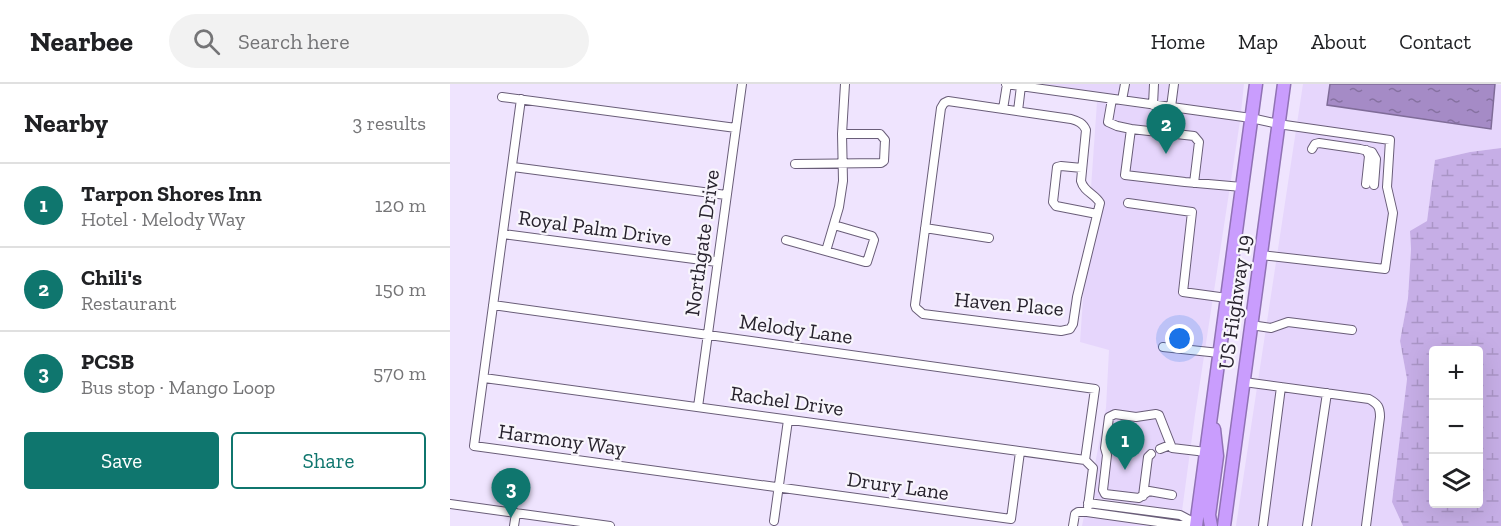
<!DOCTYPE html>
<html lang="en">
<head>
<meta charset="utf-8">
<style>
	body { margin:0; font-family:"Zilla Slab",serif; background:#f2f2f2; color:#202124 }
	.controls { position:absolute; right:18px; bottom:18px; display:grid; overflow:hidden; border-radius:6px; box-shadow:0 6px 24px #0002 }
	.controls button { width:54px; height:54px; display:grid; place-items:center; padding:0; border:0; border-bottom:2px solid #e0e0e0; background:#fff; color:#202124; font:30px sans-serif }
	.you { position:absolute; left:730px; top:255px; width:21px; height:21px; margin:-15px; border:4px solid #fff; border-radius:50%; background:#1a73e8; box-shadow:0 0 0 9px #1a73e833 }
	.badge { display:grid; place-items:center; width:39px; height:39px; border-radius:50%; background:#0f766e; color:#fff; font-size:20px; font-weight:700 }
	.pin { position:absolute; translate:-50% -50px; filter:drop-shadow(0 2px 3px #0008) }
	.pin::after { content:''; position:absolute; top:32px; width:21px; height:18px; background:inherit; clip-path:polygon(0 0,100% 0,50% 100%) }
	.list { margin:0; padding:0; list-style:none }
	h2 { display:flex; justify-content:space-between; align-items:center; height:78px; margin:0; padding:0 24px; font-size:26px }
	h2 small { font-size:20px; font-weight:400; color:#757577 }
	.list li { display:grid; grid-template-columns:39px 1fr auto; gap:18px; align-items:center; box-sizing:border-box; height:84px; padding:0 24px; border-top:2px solid #e0e0e0 }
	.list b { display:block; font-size:22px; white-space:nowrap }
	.list p { margin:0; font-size:20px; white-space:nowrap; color:#757577 }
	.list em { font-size:20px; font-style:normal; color:#757577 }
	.actions { display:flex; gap:12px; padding:18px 24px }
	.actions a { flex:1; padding:14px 0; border:2px solid #0f766e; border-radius:6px; text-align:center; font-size:21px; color:#0f766e }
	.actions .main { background:#0f766e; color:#fff }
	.icon { flex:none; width:33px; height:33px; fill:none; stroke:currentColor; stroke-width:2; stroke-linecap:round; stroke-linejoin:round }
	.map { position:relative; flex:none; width:1051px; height:442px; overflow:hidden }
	header { display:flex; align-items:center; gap:36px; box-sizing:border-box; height:84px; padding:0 30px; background:#fff; border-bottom:2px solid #e0e0e0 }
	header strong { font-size:28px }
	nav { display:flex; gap:33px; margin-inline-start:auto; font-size:21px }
	.search { width:420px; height:54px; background:#f2f2f2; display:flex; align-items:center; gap:15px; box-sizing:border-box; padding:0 21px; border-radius:33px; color:#757577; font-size:22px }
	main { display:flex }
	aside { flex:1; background:#fff }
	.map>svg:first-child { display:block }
</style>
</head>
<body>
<header>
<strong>Nearbee</strong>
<div class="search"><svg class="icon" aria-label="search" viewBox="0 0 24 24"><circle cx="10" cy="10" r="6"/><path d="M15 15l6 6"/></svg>Search here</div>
<nav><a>Home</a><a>Map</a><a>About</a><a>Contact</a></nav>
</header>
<main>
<aside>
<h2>Nearby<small>3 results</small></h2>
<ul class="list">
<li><span class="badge">1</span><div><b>Tarpon Shores Inn</b><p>Hotel · Melody Way</p></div><em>120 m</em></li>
<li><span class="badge">2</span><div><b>Chili's</b><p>Restaurant</p></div><em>150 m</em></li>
<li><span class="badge">3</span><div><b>PCSB</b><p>Bus stop · Mango Loop</p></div><em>570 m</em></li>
</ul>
<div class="actions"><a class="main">Save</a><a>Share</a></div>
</aside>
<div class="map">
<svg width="1051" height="442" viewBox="0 0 1051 442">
	<defs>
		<pattern id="wetland-marsh" width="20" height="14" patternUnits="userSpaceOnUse" patternTransform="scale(1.5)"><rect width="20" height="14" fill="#c6aee6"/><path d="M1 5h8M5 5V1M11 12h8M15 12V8" fill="none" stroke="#aa95c6"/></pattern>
		<pattern id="water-ripples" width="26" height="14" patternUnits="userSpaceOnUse" patternTransform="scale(1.5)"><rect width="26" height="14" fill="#a58bc6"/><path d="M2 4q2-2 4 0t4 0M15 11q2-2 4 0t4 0" fill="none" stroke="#8671a1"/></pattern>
	</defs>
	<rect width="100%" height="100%" fill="#efe4fe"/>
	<path fill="#e6d6fc" d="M590 0H794L791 28Z
		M853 0H880L877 21 1041 45 1045 0 1051 1V64L1020 68 985 76 977 137 960 148 961 165 958 214 950 257 957 295 942 418 953 442H786Z
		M647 18 790 37 745 331 732 427 643 414 647 385 645 380 656 324 659 266 630 258 634 200 654 121 651 113 641 104Z
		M634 432 704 442H632Z"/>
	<path fill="url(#wetland-marsh)" fill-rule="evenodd" d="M1051 64V442H953L942 418 957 295 950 257 958 214 961 165 960 147 977 137 985 76 1020 68ZM984 266H1028V420H984Z"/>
	<path fill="url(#water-ripples)" stroke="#7f6c98" stroke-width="1.5" d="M880 0H1045L1041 45 877 21Z"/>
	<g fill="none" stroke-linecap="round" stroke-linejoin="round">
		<defs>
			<path id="minor" d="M556 0 801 34 828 40 940 56 937 103 943 129 935 185 811 171
				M52 13 286 44
				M71 15 24 362 561 435 570 368
				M662 15 658 38 667 42 681 45
				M672 16 675 0
				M498 17 621 35C628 37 633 39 636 46L631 97C634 108 645 110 650 119L627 213 623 240 620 245 611 247 473 230 466 224 465 221 491 24 494 19Z
				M703 21 704 0
				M721 23 724 0
				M553 25 557 0
				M568 27 571 2
				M862 65 865 60 869 59 910 65 922 68 926 75 924 101
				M345 80 431 79 434 77 435 56 430 50H392
				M63 83 276 111
				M632 84 611 82 607 83 603 118 606 122 647 130
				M744 99 749 58 744 52 681 45 675 91 735 98 792 103
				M916 100 919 72 916 66
				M678 119 742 128 733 208 777 214
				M475 144 539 154
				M53 150 267 178
				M336 156 415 178H417L424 156 422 152 384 141
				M376 167 389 123 393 97 392 50 395 0
				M43 221 645 305 635 376
				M801 241 821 244 838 238 902 246
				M713 263 769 269
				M34 294 635 376
				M794 298 919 315C928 320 930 323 930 333L916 442
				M248 323 292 0
				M710 365 720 361
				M635 376 643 384 638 422
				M722 411 699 407 689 414 655 410 653 406 657 371 655 364 659 333 665 330 686 333 706 330 709 331 722 364 756 368
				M693 412 698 373 701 370
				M638 419 730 431 745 439
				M0 420 160 442
				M324 437 338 336
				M64 442 66 429
				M623 442 625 430 628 428H637L729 441 746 439
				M813 442 831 303
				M857 442 877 309"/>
			<path id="highway" d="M746 442 806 0
				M761 442 759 431 767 372 764 345
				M774 442 834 0"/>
		</defs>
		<use href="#minor" stroke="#695d78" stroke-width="10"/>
		<use href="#highway" stroke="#9072b4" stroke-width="15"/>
		<use href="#minor" stroke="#fff" stroke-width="8"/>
		<use href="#highway" stroke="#c99dfd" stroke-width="12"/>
	</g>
	<g text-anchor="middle" stroke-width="4.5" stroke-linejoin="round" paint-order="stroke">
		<g font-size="21" fill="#27222d" stroke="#f8f5fc">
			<text transform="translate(145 144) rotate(8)" y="7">Royal Palm Drive</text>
			<text transform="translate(252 159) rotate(-82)" y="7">Northgate Drive</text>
			<text transform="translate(785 218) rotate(-82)" y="7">US Highway 19</text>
			<text transform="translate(559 220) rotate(5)" y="7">Haven Place</text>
			<text transform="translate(346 245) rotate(8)" y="7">Melody Lane</text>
			<text transform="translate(337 317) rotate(8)" y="7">Rachel Drive</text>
			<text transform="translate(112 356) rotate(8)" y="7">Harmony Way</text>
			<text transform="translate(448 402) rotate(8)" y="7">Drury Lane</text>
		</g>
	</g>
</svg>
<div class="controls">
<button>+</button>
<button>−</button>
<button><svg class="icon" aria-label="layers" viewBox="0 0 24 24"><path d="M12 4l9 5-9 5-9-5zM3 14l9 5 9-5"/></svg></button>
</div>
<div class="you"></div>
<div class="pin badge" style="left:675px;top:386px">1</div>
<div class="pin badge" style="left:716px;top:70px">2</div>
<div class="pin badge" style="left:61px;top:434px">3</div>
</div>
</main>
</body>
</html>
